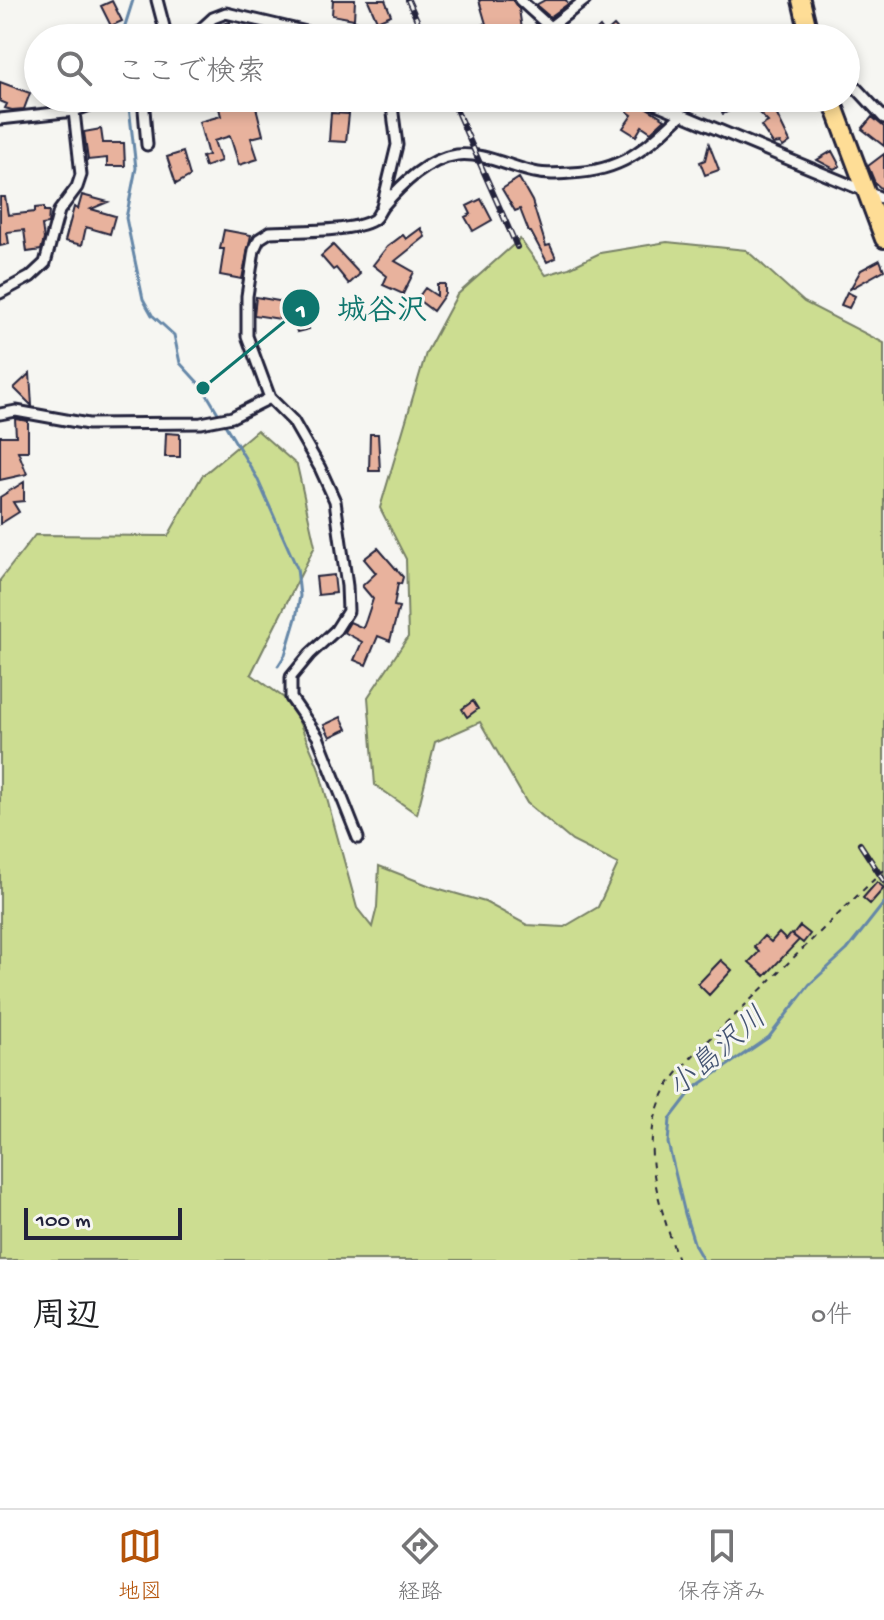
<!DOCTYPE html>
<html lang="ja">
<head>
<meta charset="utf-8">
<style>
	body { margin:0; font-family:"Gochi Hand","Klee One",sans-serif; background:#f6f6f6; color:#202124 }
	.scale { position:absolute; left:24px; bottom:20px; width:158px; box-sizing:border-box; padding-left:8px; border:4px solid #22223b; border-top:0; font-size:22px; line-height:28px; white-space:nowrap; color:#22223b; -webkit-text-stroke:6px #f6f6f2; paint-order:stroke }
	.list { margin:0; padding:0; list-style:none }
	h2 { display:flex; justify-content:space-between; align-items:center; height:104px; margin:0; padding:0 32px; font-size:34px }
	h2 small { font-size:26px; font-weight:400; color:#757577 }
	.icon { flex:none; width:44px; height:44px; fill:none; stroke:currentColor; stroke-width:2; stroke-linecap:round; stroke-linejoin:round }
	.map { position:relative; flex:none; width:884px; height:1260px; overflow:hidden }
	.search { position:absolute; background:#fff; box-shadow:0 4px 12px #0003; left:24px; right:24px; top:24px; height:88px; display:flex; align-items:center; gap:20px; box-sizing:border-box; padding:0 28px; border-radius:44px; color:#757577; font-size:30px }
	.sheet { height:248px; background:#fff }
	nav { display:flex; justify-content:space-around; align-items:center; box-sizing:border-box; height:112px; border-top:2px solid #e0e0e0; background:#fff; font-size:22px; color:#757577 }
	nav a { display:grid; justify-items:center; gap:4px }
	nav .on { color:#b45309 }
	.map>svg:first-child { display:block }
</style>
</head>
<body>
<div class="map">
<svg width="884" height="1260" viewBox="0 0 884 1260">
	<rect width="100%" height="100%" fill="#f6f6f2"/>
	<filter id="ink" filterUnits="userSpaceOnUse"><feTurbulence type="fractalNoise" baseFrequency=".0125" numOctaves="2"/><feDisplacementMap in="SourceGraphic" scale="16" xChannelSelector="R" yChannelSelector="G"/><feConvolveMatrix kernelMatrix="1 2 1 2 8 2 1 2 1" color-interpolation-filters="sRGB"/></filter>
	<g filter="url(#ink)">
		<path fill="#ccdd91" stroke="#778066" stroke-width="2" d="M520 239 546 275 569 268 600 253 667 242 746 250 804 302 884 343V1260H0V580L35 535 168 536 202 476 257 430 297 465 315 546 251 674 291 703 318 766 357 908 372 927 377 907 379 866 433 887 485 902 527 925 564 927 598 907 618 864 572 841 527 803 480 722 435 742 417 814 375 785 368 697 408 637 406 559 380 508 426 353 457 295Z"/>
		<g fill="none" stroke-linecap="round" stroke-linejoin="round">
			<path stroke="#6587a8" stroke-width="3" d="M121 38 133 0
				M128 98 136 168 126 218 143 299 152 315 174 335 180 363 203 388 257 478 297 568 300 596 296 618 285 655 278 666
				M703 1260 695 1246 685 1214 668 1143 670 1119 693 1089 769 1037 810 984 847 950 884 903"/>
		</g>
		<path fill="#e8b29d" stroke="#22223b" stroke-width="2" d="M333 0H355L354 19 332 15Z
			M368 0H385L391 15 377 21Z
			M479 0H513L519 9 522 29 500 38 499 36 486 38 482 25 486 24Z
			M545 0H566L568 4 550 17 536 5Z
			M112 1 122 21 111 26 101 6Z
			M353 21 377 23 376 38 351 36Z
			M230 22 234 38H219L216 26Z
			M614 26 625 38H588L600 27 605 34Z
			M0 82 30 93 24 109 12 110 5 108 7 104 0 101Z
			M626 98H630L665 119 651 132 642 126 636 136 623 128 632 115 628 112Z
			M724 98H736L740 106 723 114 718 104Z
			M752 98H767L778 109 775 111 790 142 783 147 780 143 773 144 761 126 768 122 748 102Z
			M254 99 263 135 251 138 258 159 239 165 230 136 214 141 221 161 205 167 202 157 208 155 199 122 221 116 219 108Z
			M331 113 349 114 346 142 329 141Z
			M872 117 884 127V146L862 129Z
			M101 129 103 143H124L125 166H107V158L88 160 84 132Z
			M709 144 719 170 705 175 700 162 705 160Z
			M832 151 840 166 834 169 817 160Z
			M183 152 190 176 176 184 167 157Z
			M884 154V191L875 183 868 166Z
			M519 178 532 201 546 246 550 245 556 258 547 262 531 232H529L520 209 515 211 502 189Z
			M82 195 108 202 91 209 115 216 110 234 86 227 82 245 65 241 74 207 78 209Z
			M0 197H5L8 215 35 212V208L44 207V211H49L48 224 42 225 44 239 41 250 27 252 24 230 7 232 9 244 0 246Z
			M481 199 492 220 473 231 465 217 471 214 467 206Z
			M421 228 425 237 395 261 414 272 403 294 383 285 387 276 373 265 387 247 403 235 406 239Z
			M224 230 251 235 242 279 220 275 224 249H220Z
			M333 245 360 274 349 284 336 268 333 270 321 256Z
			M880 260 884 270 850 289 861 270Z
			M437 284H445V294L433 311 417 299 425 288 437 296Z
			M847 292 855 296 849 308 841 305Z
			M256 297 284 302 297 298 303 320 306 319 309 329 297 332 292 316 280 319 254 315Z
			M30 373 32 406 14 388Z
			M15 419 28 421V451H18L27 474 0 480V436H16Z
			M166 433 180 434V457H165Z
			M370 434H378L380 471H369Z
			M24 482V501L13 502 19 512 0 524V497Z
			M378 548 403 577 401 584 398 583 394 606 399 607 390 641 378 636 366 665 354 660 362 642 344 632 350 622 363 628 366 620 373 599 362 586 376 573 364 559Z
			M334 575 336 593 318 595 316 577Z
			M473 701 478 709 467 717 462 709Z
			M341 717 347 729 330 737 324 725Z
			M877 882 884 888 870 904 863 898Z
			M800 926 810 934 803 943 793 935Z
			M779 933 786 940 791 934 799 940 765 976 749 962 759 952 754 947 764 936 771 942Z
			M721 960 732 970 709 995 698 984Z"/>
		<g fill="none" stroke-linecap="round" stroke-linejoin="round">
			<defs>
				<path id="minor" d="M157 0 167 38
					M520 0 562 38
					M191 38 213 18 226 13 332 38
					M518 38 550 27 585 0
					M846 77 884 118
					M143 98 147 145
					M642 98 884 199
					M0 119 74 111 108 98
					M382 207 397 145 391 98
					M0 293 30 277 45 263 59 211 77 187 81 175 74 111
					M0 414 16 411 88 424 201 423 232 417 270 398
					M358 838 318 737 291 698V677L310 654 336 630 348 611 347 586 335 501 320 468 293 421 270 398 247 336V296L254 250 259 239 270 232C294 231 354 232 373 220 378 217 379 211 383 206 402 184 427 159 457 155 484 152 509 167 534 172 546 175 558 174 571 173 622 171 644 150 680 116"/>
				<path id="trunk" d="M801 0 810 38
					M831 98 884 239"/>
			</defs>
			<use href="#minor" stroke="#22223b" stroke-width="15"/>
			<use href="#trunk" stroke="#22223b" stroke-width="22"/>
			<path stroke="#22223b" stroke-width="2" stroke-dasharray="6 6" stroke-linecap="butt" d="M678 1260C664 1218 645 1167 654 1122 656 1113 660 1101 664 1093 676 1068 714 1036 734 1016 784 967 834 918 884 870"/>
			<use href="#minor" stroke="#f6f6f2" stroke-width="9"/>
			<use href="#trunk" stroke="#fedd96" stroke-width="16"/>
			<defs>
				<path id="rail" d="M408 0 425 38
					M451 98 517 247
					M860 844 884 881"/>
			</defs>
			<use href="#rail" stroke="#22223b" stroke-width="6"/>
			<use href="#rail" stroke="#f6f6f2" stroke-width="3" stroke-dasharray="9" stroke-linecap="butt"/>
		</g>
	</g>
	<g text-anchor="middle" stroke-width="6" stroke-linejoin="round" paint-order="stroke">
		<g font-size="30" font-style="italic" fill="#445472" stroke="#f6f6f2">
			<text transform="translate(716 1051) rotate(-41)" y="10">小島沢川</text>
		</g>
	</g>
	<path fill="none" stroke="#0f766e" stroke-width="3" d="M203 388L301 308"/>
	<g fill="#0f766e" stroke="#f6f6f2" stroke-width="3">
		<circle cx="203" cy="388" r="8"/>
		<circle cx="301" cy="308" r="20"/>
	</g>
	<g font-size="24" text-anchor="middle" font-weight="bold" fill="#fff">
		<text x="301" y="317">1</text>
	</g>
	<g font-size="30" text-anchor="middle" font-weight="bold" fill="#0f766e" stroke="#f6f6f2" stroke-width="6" stroke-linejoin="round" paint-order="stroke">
		<text x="382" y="319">城谷沢</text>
	</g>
</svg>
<div class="scale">100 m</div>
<div class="search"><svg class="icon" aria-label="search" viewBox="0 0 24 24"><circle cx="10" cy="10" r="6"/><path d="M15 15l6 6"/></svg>ここで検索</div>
</div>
<section class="sheet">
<h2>周辺<small>0件</small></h2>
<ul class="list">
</ul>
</section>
<nav>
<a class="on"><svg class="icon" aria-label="map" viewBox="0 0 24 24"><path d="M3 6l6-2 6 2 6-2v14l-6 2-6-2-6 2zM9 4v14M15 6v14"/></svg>地図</a>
<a><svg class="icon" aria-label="directions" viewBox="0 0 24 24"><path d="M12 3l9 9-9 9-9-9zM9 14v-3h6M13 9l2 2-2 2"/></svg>経路</a>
<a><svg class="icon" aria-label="saved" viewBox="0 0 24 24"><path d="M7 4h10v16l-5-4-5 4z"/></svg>保存済み</a>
</nav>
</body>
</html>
